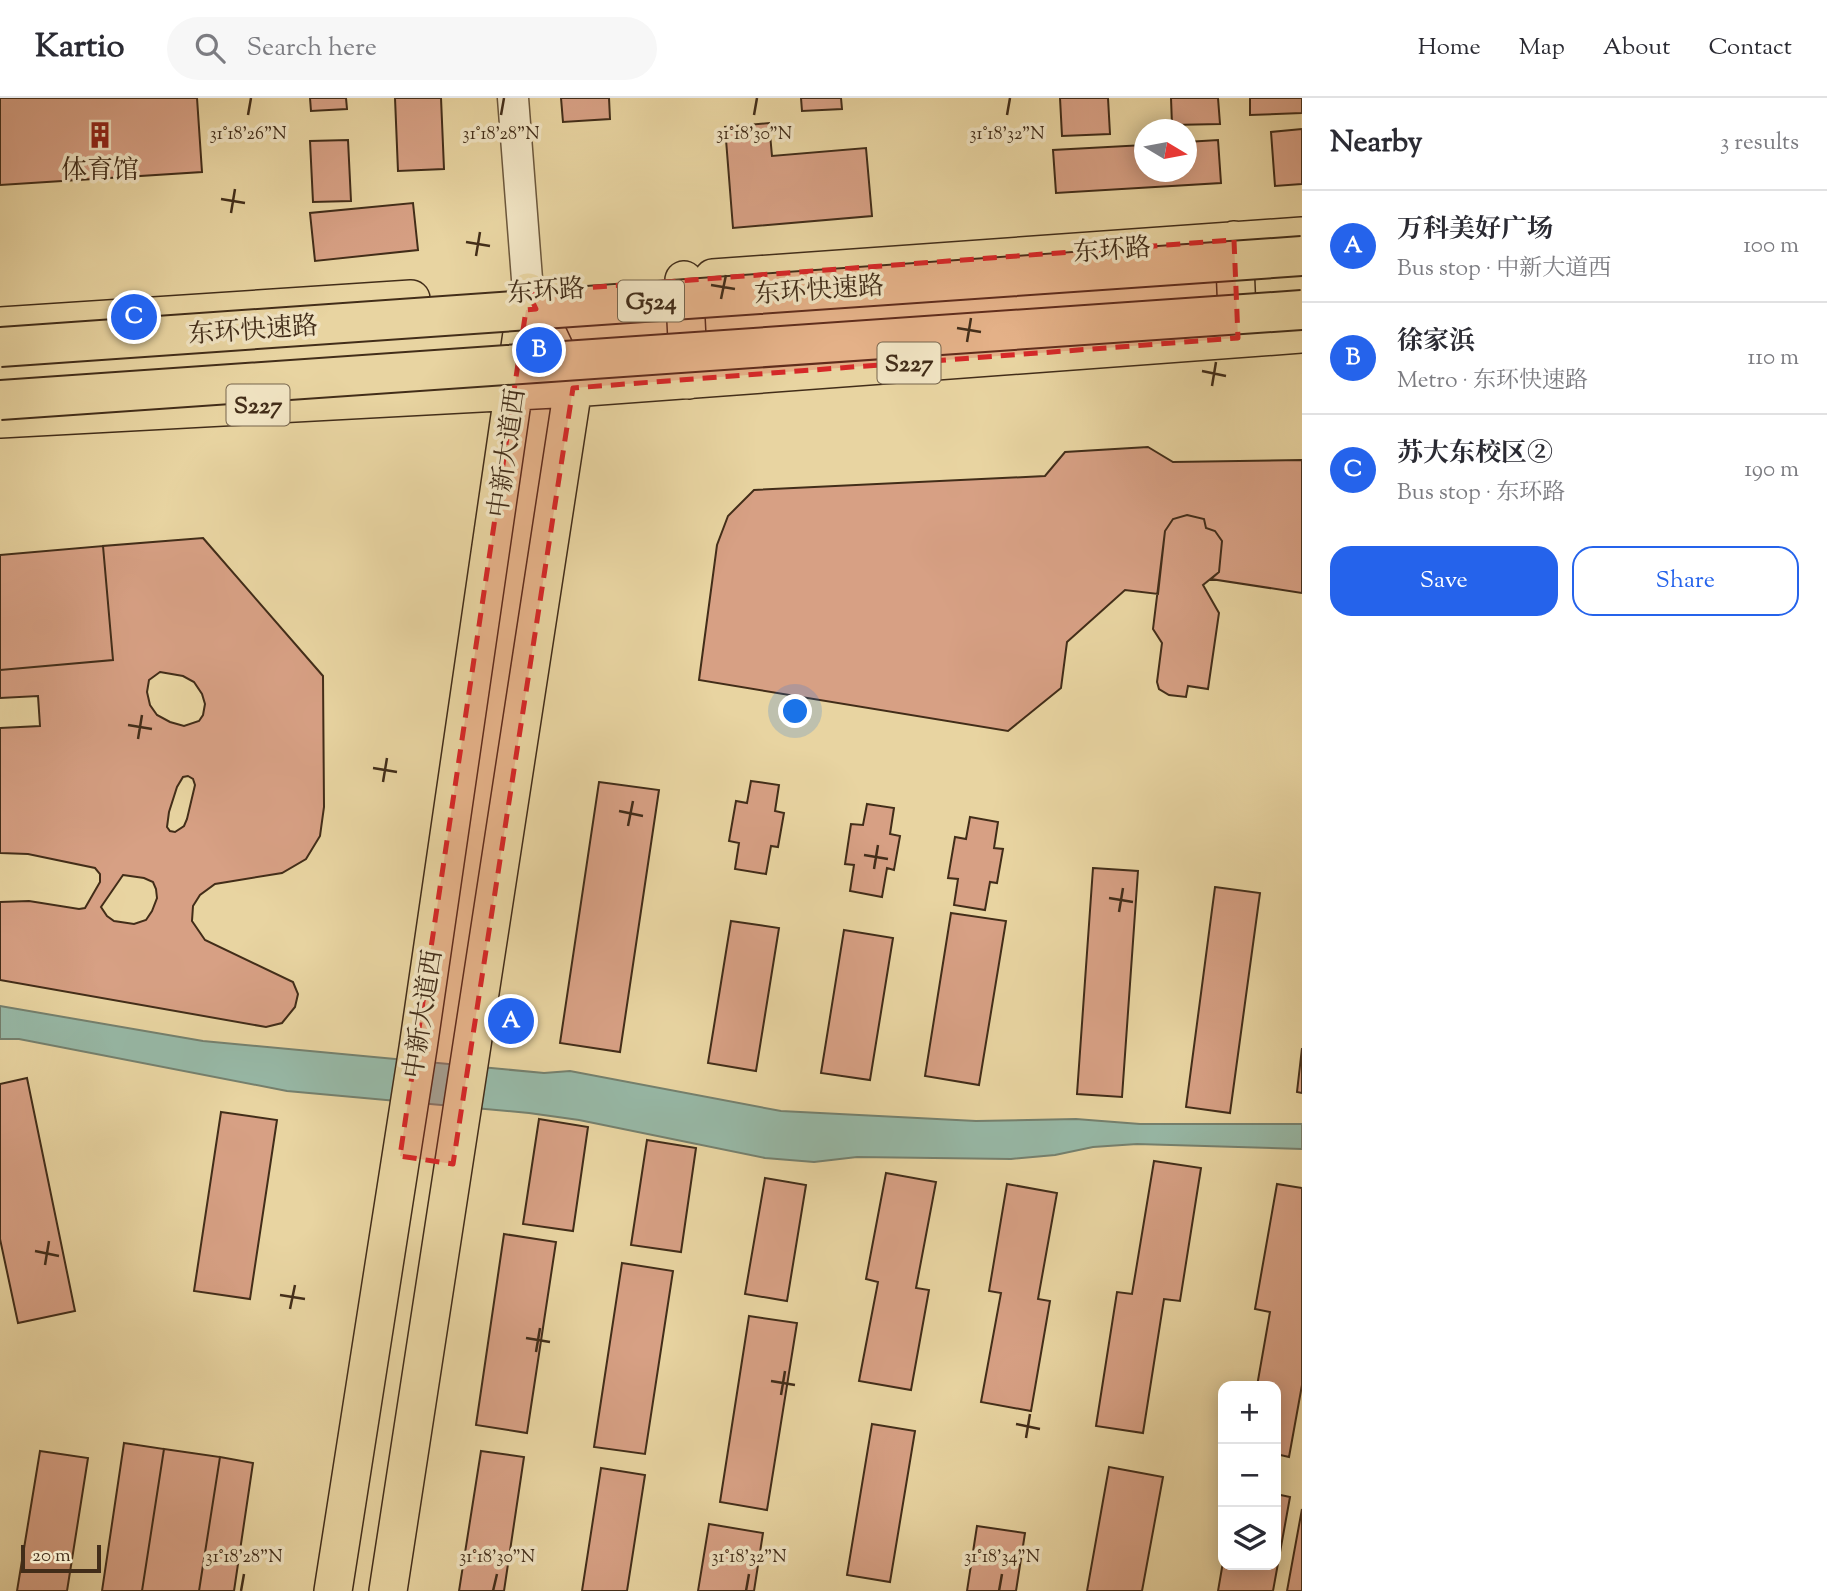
<!DOCTYPE html>
<html lang="en">
<head>
<meta charset="utf-8">
<style>
	body { margin:0; font-family:"Sorts Mill Goudy","Noto Serif SC",serif; background:#f7f7f7; color:#2b2b33 }
	.controls { position:absolute; right:21px; bottom:21px; display:grid; overflow:hidden; border-radius:14px; box-shadow:0 4px 18px #0003 }
	.controls button { width:63px; height:63px; display:grid; place-items:center; padding:0; border:0; border-bottom:2px solid #e1e1e2; background:#fff; color:#2b2b33; font:35px sans-serif }
	.compass { position:absolute; left:1134px; top:21px; width:63px; height:63px; border-radius:50%; background:#fff; box-shadow:0 4px 18px #0003; rotate:100deg }
	.scale { position:absolute; left:21px; bottom:18px; width:80px; box-sizing:border-box; padding-left:7px; border:4px solid #422d19; border-top:0; font-size:19px; line-height:24px; white-space:nowrap; color:#422d19; -webkit-text-stroke:5px #f0e3c2; paint-order:stroke }
	.you { position:absolute; left:796px; top:614px; width:24px; height:24px; margin:-18px; border:5px solid #fff; border-radius:50%; background:#1a73e8; box-shadow:0 0 0 10px #1a73e833 }
	.badge { display:grid; place-items:center; width:46px; height:46px; border-radius:50%; background:#2563eb; color:#fff; font-size:23px; font-weight:700 }
	.pin { position:absolute; translate:-50% -50%; border:4px solid #fff; box-shadow:0 2px 7px #0006 }
	.list { margin:0; padding:0; list-style:none }
	h2 { display:flex; justify-content:space-between; align-items:center; height:91px; margin:0; padding:0 28px; font-size:30px }
	h2 small { font-size:23px; font-weight:400; color:#7c7c81 }
	.list li { display:grid; grid-template-columns:46px 1fr auto; gap:21px; align-items:center; box-sizing:border-box; height:112px; padding:0 28px; border-top:2px solid #e1e1e2 }
	.list b { display:block; font-size:26px; white-space:nowrap }
	.list p { margin:0; font-size:23px; white-space:nowrap; color:#7c7c81 }
	.list em { font-size:23px; font-style:normal; color:#7c7c81 }
	.actions { display:flex; gap:14px; padding:21px 28px }
	.actions a { flex:1; padding:16px 0; border:2px solid #2563eb; border-radius:21px; text-align:center; font-size:24px; color:#2563eb }
	.actions .main { background:#2563eb; color:#fff }
	.icon { flex:none; width:38px; height:38px; fill:none; stroke:currentColor; stroke-width:2; stroke-linecap:round; stroke-linejoin:round }
	.map { position:relative; flex:none; width:1302px; height:1493px; overflow:hidden }
	header { display:flex; align-items:center; gap:42px; box-sizing:border-box; height:98px; padding:0 35px; background:#fff; border-bottom:2px solid #e1e1e2 }
	header strong { font-size:33px }
	nav { display:flex; gap:38px; margin-inline-start:auto; font-size:24px }
	.search { width:490px; height:63px; background:#f7f7f7; display:flex; align-items:center; gap:18px; box-sizing:border-box; padding:0 24px; border-radius:38px; color:#7c7c81; font-size:26px }
	main { display:flex }
	aside { flex:1; background:#fff }
	.map>svg:first-child { display:block }
</style>
</head>
<body>
<header>
<strong>Kartio</strong>
<div class="search"><svg class="icon" aria-label="search" viewBox="0 0 24 24"><circle cx="10" cy="10" r="6"/><path d="M15 15l6 6"/></svg>Search here</div>
<nav><a>Home</a><a>Map</a><a>About</a><a>Contact</a></nav>
</header>
<main>
<div class="map">
<svg width="1302" height="1493" viewBox="0 0 1302 1493">
	<rect width="100%" height="100%" fill="#e8d4a1"/>
	<filter id="stains"><feTurbulence type="fractalNoise" baseFrequency=".00286" numOctaves="4"/><feColorMatrix values="0 0 0 0 .2 0 0 0 0 .09 0 0 0 0 .02 0 0 0 .5 -.17"/></filter>
	<radialGradient id="worn" r=".72"><stop offset=".6" stop-color="#630" stop-opacity="0"/><stop offset="1" stop-color="#630" stop-opacity=".3"/></radialGradient>
	<path fill="#97b8a6" stroke="#75806e" stroke-width="2" d="M0 908 203 943 544 975 570 973 781 1013 976 1023 1076 1021 1140 1026H1302V1051L1137 1046 1093 1049 1055 1057 1011 1061 857 1059 814 1064 765 1060 579 1022 529 1015 287 993 19 941H0Z"/>
	<path fill="#d7a084" stroke="#422d19" stroke-width="2" fill-rule="evenodd" d="M0 0H197L202 74 0 87Z
		M310 0H346L347 11 311 13Z
		M395 0H441L444 71 398 73Z
		M561 0H609L610 21 563 24Z
		M801 0H841L842 11 802 13Z
		M1060 0H1108L1110 36 1062 38Z
		M1171 0H1218L1220 26 1172 27Z
		M1250 0H1302V15L1250 17Z
		M769 25 772 58 866 50 872 118 733 130 725 29Z
		M1302 31V86L1275 88 1271 34Z
		M348 42 351 103 313 104 310 43Z
		M1218 42 1221 85 1056 95 1053 52 1144 47V74H1186V44Z
		M413 105 418 152 315 163 310 115Z
		M1148 349 1173 364 1302 362V495L1211 481 1219 474 1222 443 1215 433 1206 430 1204 421 1187 417 1173 421 1165 433 1158 496 1125 492 1067 544 1061 590 1008 633 699 582 717 447 728 418 754 392 1045 378 1065 354Z
		M1187 417 1204 421 1206 430 1215 433 1222 443 1219 474 1203 487 1219 515 1208 591 1188 588 1186 599 1169 597 1159 591 1157 584 1162 545 1153 531 1165 433 1173 421Z
		M203 440 323 578 324 709 320 738 306 761 282 775 215 786 200 797 193 808 192 823 205 842 293 884 298 896 295 909 282 925 266 929 0 882V804L29 803 79 811 85 810 100 784V776L95 770 28 756 0 755V630L40 628 38 598 0 600V572L113 562 103 448ZM160 574 183 578 194 584 202 596 205 606 203 617 199 623 184 628 170 624 157 617 150 607 147 594 149 582ZM188 678 193 681 195 687 187 721 184 728 175 734 170 733 167 729 169 714 177 689 183 679ZM123 777 144 780 153 784 156 791 157 800 152 813 146 822 134 826 114 823 107 818 101 809Z
		M103 448 113 562 0 572V457Z
		M751 683 779 687 775 713 784 715 778 749 771 748 766 776 735 771 739 745 729 743 736 703 747 705Z
		M599 684 659 692 620 954 560 945Z
		M867 706 894 710 890 736 900 738 894 772 887 770 882 799 850 793 854 767 845 766 851 726 863 727Z
		M970 719 998 724 994 750 1003 751 997 785 990 784 985 812 954 807 958 781 948 780 955 739 966 741Z
		M1093 770 1138 773 1122 999 1077 996Z
		M1215 789 1260 795 1230 1015 1186 1009Z
		M951 815 1006 823 979 987 925 978Z
		M731 823 779 830 756 973 708 965Z
		M844 832 893 840 870 982 821 975Z
		M1302 950V995L1297 994Z
		M27 980 75 1213 18 1225 0 1141V986Z
		M221 1014 277 1022 250 1201 194 1193Z
		M539 1021 588 1029 573 1133 523 1126Z
		M647 1042 696 1050 681 1154 631 1147Z
		M1154 1063 1201 1070 1180 1203 1164 1201 1143 1335 1096 1328 1117 1194 1132 1196Z
		M886 1075 936 1084 916 1190 929 1192 911 1292 859 1283 878 1184 866 1181Z
		M765 1080 806 1087 787 1203 745 1196Z
		M1007 1086 1057 1095 1038 1201 1050 1203 1031 1313 981 1304 1001 1195 989 1193Z
		M1277 1086 1302 1090V1287L1289 1359 1276 1356V1288H1257L1270 1214 1255 1211Z
		M504 1136 556 1144 527 1335 476 1327Z
		M622 1165 673 1173 645 1356 594 1349Z
		M749 1218 797 1225 767 1412 720 1404Z
		M872 1326 915 1333 890 1484 847 1477Z
		M124 1345 164 1351 142 1493H102Z
		M164 1351 220 1359 199 1493H142Z
		M40 1353 88 1360 67 1493H17Z
		M481 1353 524 1359 504 1493H459Z
		M220 1359 253 1365 234 1493H199Z
		M1109 1369 1163 1379 1142 1493H1087Z
		M601 1370 645 1377 627 1493H582Z
		M1276 1396 1290 1399 1273 1493H1218L1223 1464V1467H1276Z
		M1302 1411V1493H1287Z
		M709 1426 763 1435 754 1493H698Z
		M977 1428 1025 1435 1016 1493H967Z"/>
	<g fill="none" stroke-linecap="round" stroke-linejoin="round">
		<defs>
			<path id="tertiary" d="M513 0 528 194"/>
			<path id="primary" d="M1234 142 1238 240
				M713 180 1302 138
				M684 182 689 282
				M0 228 411 201
				M0 321 573 290 1302 236
				M333 1493 418 950 528 194
				M388 1493 573 290 528 194"/>
		</defs>
		<use href="#tertiary" stroke="#6c573b" stroke-width="33"/>
		<use href="#primary" stroke="#422d19" stroke-width="40"/>
		<use href="#tertiary" stroke="#f0e3c2" stroke-width="30"/>
		<use href="#primary" stroke="#e8d4a1" stroke-width="37"/>
		<defs>
			<path id="trunk-bridge" d="M0 249 1302 158
				M0 302 1302 212"/>
		</defs>
		<use href="#trunk-bridge" stroke="#422d19" stroke-width="42" stroke-linecap="butt"/>
		<use href="#trunk-bridge" stroke="#e8d4a1" stroke-width="38"/>
	</g>
	<path fill="#d62828" fill-opacity="0.2" stroke="#d62828" stroke-width="5" stroke-dasharray="14 9" stroke-linejoin="round" d="M1234 142 1238 240 573 290 453 1066 400 1058 526 212 536 211 528 194Z"/>
	<path fill="none" stroke="#422d19" stroke-width="2.5" d="M248 17 251 0M501 17 504 0M754 17 757 0M1007 17 1010 0M221 101 245 105M231 115 235 91M466 144 490 148M476 158 480 134M711 187 735 191M721 201 726 177M957 230 981 234M967 244 971 220M1202 273 1226 278M1212 288 1216 264M128 627 152 631M138 641 142 617M373 670 397 674M383 684 387 660M619 713 643 718M628 728 633 703M864 757 888 761M874 771 878 747M1109 800 1133 804M1119 814 1123 790M35 1153 59 1158M45 1167 49 1143M280 1197 305 1201M290 1211 295 1187M526 1240 550 1244M536 1254 540 1230M771 1283 795 1287M781 1297 785 1273M1016 1326 1040 1331M1026 1340 1030 1316M241 1493 244 1476M493 1493 497 1476M746 1493 749 1476M999 1493 1002 1476"/>
	<defs>
		<symbol id="building-bare" viewBox="-9 -9 18 18"><path d="M-4-6H4V6H1V3H-1V6H-4ZM-2.5-4.3h1.7v1.8h-1.7ZM.8-4.3h1.7v1.8H.8ZM-2.5-1h1.7V.8h-1.7ZM.8-1h1.7V.8H.8Z" fill="#8f2418" stroke="#f0e3c2" stroke-width="2.5" paint-order="stroke"/></symbol>
	</defs>
	<g fill-rule="evenodd">
		<use href="#building-bare" x="81" y="18" width="38" height="38"/>
	</g>
	<g text-anchor="middle" stroke-width="7" stroke-linejoin="round" paint-order="stroke">
		<g fill="#f0e3c2" stroke="#76644c" stroke-width="2">
			<rect x="618" y="182.5" width="66" height="41" rx="5"/>
			<rect x="877.5" y="244.5" width="63" height="41" rx="5"/>
			<rect x="226.5" y="286.5" width="63" height="41" rx="5"/>
		</g>
		<g font-size="24" font-weight="bold" fill="#422d19">
			<text x="651" y="211">G524</text>
			<text x="909" y="273">S227</text>
			<text x="258" y="315">S227</text>
		</g>
		<g font-size="26" fill="#422d19" stroke="#f0e3c2">
			<text x="100" y="80">体育馆</text>
		</g>
		<g font-size="26" fill="#422d19" stroke="#f0e3c2">
			<text transform="translate(1112 151) rotate(-4)" y="9">东环路</text>
			<text transform="translate(819 191) rotate(-4)" y="9">东环快速路</text>
			<text transform="translate(546 192) rotate(-4)" y="9">东环路</text>
			<text transform="translate(253 231) rotate(-4)" y="9">东环快速路</text>
			<text transform="translate(506 355) rotate(-82)" y="9">中新大道西</text>
			<text transform="translate(422 916) rotate(-81)" y="9">中新大道西</text>
		</g>
	</g>
	<g font-size="18" text-anchor="middle" fill="#422d19" stroke="#f0e3c2" stroke-width="7" stroke-linejoin="round" paint-order="stroke">
		<text x="501" y="41">31°18'28"N</text>
		<text x="754" y="41">31°18'30"N</text>
		<text x="1007" y="41">31°18'32"N</text>
		<text x="248" y="41">31°18'26"N</text>
		<text x="244" y="1464">31°18'28"N</text>
		<text x="497" y="1464">31°18'30"N</text>
		<text x="749" y="1464">31°18'32"N</text>
		<text x="1002" y="1464">31°18'34"N</text>
	</g>
	<rect width="100%" height="100%" filter="url(#stains)"/>
	<rect width="100%" height="100%" fill="url(#worn)"/>
</svg>
<div class="controls">
<button>+</button>
<button>−</button>
<button><svg class="icon" aria-label="layers" viewBox="0 0 24 24"><path d="M12 4l9 5-9 5-9-5zM3 14l9 5 9-5"/></svg></button>
</div>
<svg class="compass" viewBox="-18 -18 36 36"><path d="M0-13l5 13h-10z" fill="#e53935"/><path d="M0 13l5-13h-10z" fill="#7c7c81"/></svg>
<div class="scale">20 m</div>
<div class="you"></div>
<div class="pin badge" style="left:511px;top:923px">A</div>
<div class="pin badge" style="left:539px;top:252px">B</div>
<div class="pin badge" style="left:134px;top:219px">C</div>
</div>
<aside>
<h2>Nearby<small>3 results</small></h2>
<ul class="list">
<li><span class="badge">A</span><div><b>万科美好广场</b><p>Bus stop · 中新大道西</p></div><em>100 m</em></li>
<li><span class="badge">B</span><div><b>徐家浜</b><p>Metro · 东环快速路</p></div><em>110 m</em></li>
<li><span class="badge">C</span><div><b>苏大东校区②</b><p>Bus stop · 东环路</p></div><em>190 m</em></li>
</ul>
<div class="actions"><a class="main">Save</a><a>Share</a></div>
</aside>
</main>
</body>
</html>
